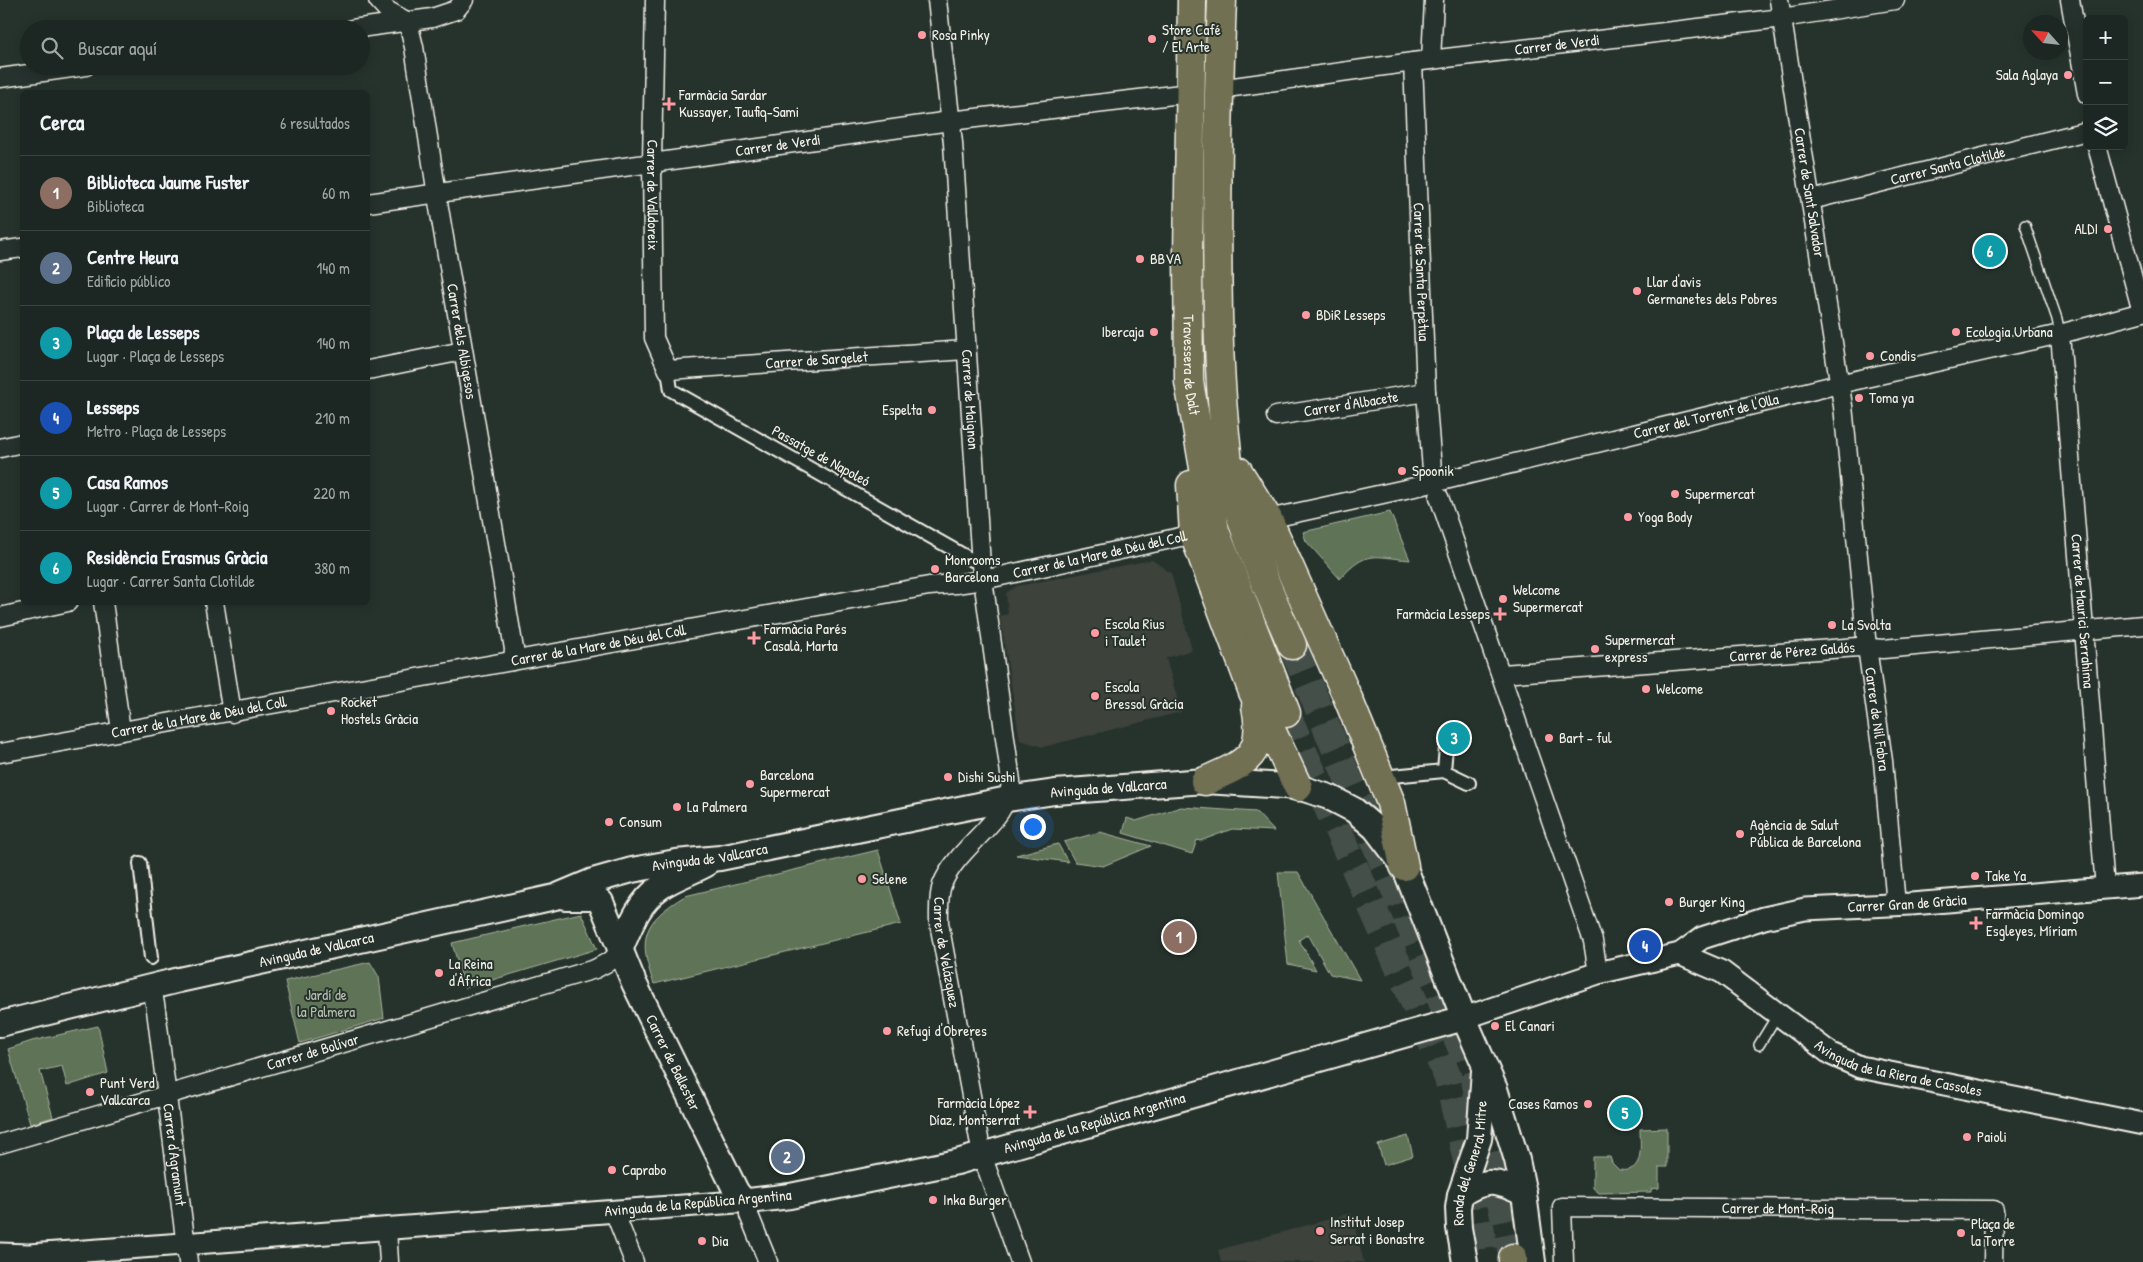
<!DOCTYPE html>
<html lang="es">
<head>
<meta charset="utf-8">
<style>
	body { margin:0; font-family:"Patrick Hand",sans-serif; background:#29322f; color:#f1f3f6 }
	.controls { position:absolute; right:15px; top:15px; display:grid; overflow:hidden; border-radius:8px; box-shadow:0 2px 12px #0003 }
	.controls button { width:45px; height:45px; display:grid; place-items:center; padding:0; border:0; border-bottom:1px solid #3a4340; background:#1c2622; color:#f1f3f6; font:25px sans-serif }
	.compass { position:absolute; left:2023px; top:15px; width:45px; height:45px; border-radius:50%; background:#1c2622; box-shadow:0 2px 12px #0003; rotate:297deg }
	.you { position:absolute; left:1032px; top:826px; width:18px; height:18px; margin:-12px; border:4px solid #fff; border-radius:50%; background:#1a73e8; box-shadow:0 0 0 8px #1a73e833 }
	.badge { display:grid; place-items:center; width:32px; height:32px; border-radius:50%; background:#ff9aa2; color:#fff; font-size:16px; font-weight:700 }
	.pin { position:absolute; translate:-50% -50%; border:2px solid #fff; box-shadow:0 1px 5px #0006 }
	.list { margin:0; padding:0; list-style:none }
	h2 { display:flex; justify-content:space-between; align-items:center; height:65px; margin:0; padding:0 20px; font-size:21px }
	h2 small { font-size:16px; font-weight:400; color:#a0a5a5 }
	.list li { display:grid; grid-template-columns:32px 1fr auto; gap:15px; align-items:center; box-sizing:border-box; height:75px; padding:0 20px; border-top:1px solid #3a4340 }
	.list b { display:block; font-size:19px; white-space:nowrap }
	.list p { margin:0; font-size:16px; white-space:nowrap; color:#a0a5a5 }
	.list em { font-size:16px; font-style:normal; color:#a0a5a5 }
	.icon { flex:none; width:28px; height:28px; fill:none; stroke:currentColor; stroke-width:2; stroke-linecap:round; stroke-linejoin:round }
	.map { position:relative; flex:none; width:2143px; height:1262px; overflow:hidden }
	.search { position:absolute; background:#1c2622; box-shadow:0 2px 12px #0003; left:20px; top:20px; width:350px; height:55px; display:flex; align-items:center; gap:12px; box-sizing:border-box; padding:0 18px; border-radius:28px; color:#a0a5a5; font-size:19px }
	.panel { position:absolute; background:#1c2622; box-shadow:0 2px 12px #0003; left:20px; top:90px; width:350px; height:515px; border-radius:8px }
	.map>svg:first-child { display:block }
</style>
</head>
<body>
<div class="map">
<svg width="2143" height="1262" viewBox="0 0 2143 1262">
	<rect width="100%" height="100%" fill="#26332d"/>
	<filter id="ink" filterUnits="userSpaceOnUse"><feTurbulence type="fractalNoise" baseFrequency=".02" numOctaves="2"/><feDisplacementMap in="SourceGraphic" scale="10" xChannelSelector="R" yChannelSelector="G"/><feConvolveMatrix kernelMatrix="1 2 1 2 8 2 1 2 1" color-interpolation-filters="sRGB"/></filter>
	<g filter="url(#ink)">
		<path fill="#3c433a" d="M1152 560 1171 573 1192 650 1166 658 1181 712 1043 747 1020 740 1000 616 1008 614 1006 593 1017 586Z
			M1351 1213 1364 1262H1221L1218 1250Z"/>
		<path fill="#5f7356" stroke="#aab29f" d="M1390 512 1410 560C1373 557 1367 549 1340 579L1306 541 1303 532Z
			M1181 807 1256 812 1274 831 1232 829 1200 841 1197 840 1192 854 1123 833 1127 818 1136 821Z
			M1100 832 1151 846 1103 866 1075 862 1064 842Z
			M1058 844 1068 862 1016 855Z
			M878 850 901 924 654 984C637 938 643 921 685 896Z
			M1278 872H1298L1360 980 1330 974 1308 934 1299 940 1316 970 1288 964Z
			M581 913 597 949 465 988 452 943Z
			M370 962 379 977 384 1018 300 1043 285 981Z
			M98 1026 108 1073 67 1086 62 1066 40 1071 53 1117 30 1124 8 1049 32 1041Z
			M1667 1128V1167H1659V1188L1651 1189V1192L1599 1193 1593 1188V1157H1610L1612 1163 1619 1170C1645 1174 1640 1146 1640 1129Z
			M1408 1136 1413 1156 1384 1165 1378 1145Z"/>
		<g fill="none" stroke-linecap="round" stroke-linejoin="round">
			<path stroke="#455049" stroke-width="28" stroke-dasharray="28 14" stroke-linecap="butt" d="M1292 645 1475 1080 1513 1258
				M1286 713 1448 1078 1477 1204 1485 1262"/>
			<defs>
				<path id="service" d="M2025 225 2057 319 2060 334
					M1759 1045 1778 1014"/>
				<path id="pedestrian" d="M668 370 671 390 972 560
					M1444 771 1446 747
					M1392 776 1444 771 1469 783
					M140 863 151 958"/>
				<g id="minor">
					<path d="M378 0 387 10 408 22"/>
					<path id="s1" d="M655 0 652 162 654 338 668 370 966 350"/>
					<path id="s2" d="M937 0 953 143 981 565 1011 781C1009 822 957 846 942 885 938 897 939 910 939 923L982 1155 1020 1262"/>
					<path id="s3" d="M1779 0 1843 406 1867 647 1883 761 1896 905"/>
					<path d="M2070 0 2087 94"/>
					<path id="s4" d="M408 22 414 47 439 208 514 649 513 661"/>
					<path d="M352 29 432 18 456 10 464 0"/>
					<path d="M1431 60 1434 0"/>
					<path id="s5" d="M1413 62 1426 392 1433 483"/>
					<path d="M0 78 86 66"/>
					<path id="s6" d="M1219 89 1413 62 1782 18 1895 0"/>
					<path d="M2097 146 2142 312"/>
					<path id="s7" d="M1811 200 2087 131"/>
					<path id="s8" d="M368 203 950 121 1190 93"/>
					<path d="M0 251 22 248"/>
					<path id="s9" d="M2060 334 2105 888"/>
					<path d="M368 370 463 351"/>
					<path id="s10" d="M1276 416 1426 392"/>
					<path d="M0 448 22 443"/>
					<path d="M1439 497 1593 941 1598 973"/>
					<path id="s11" d="M1268 519 1433 483 1839 384 2060 334 2143 312"/>
					<path d="M103 602 121 731"/>
					<path d="M214 602 232 713"/>
					<path d="M0 617 68 602"/>
					<path id="s12" d="M1502 674 1858 647 1883 649 2143 625"/>
					<path id="s13" d="M0 753 929 586 956 584 983 580 1194 534"/>
					<path id="s14" d="M152 987 156 1010 188 1262"/>
					<path id="s15" d="M0 1144 595 969 612 960 620 950"/>
					<path d="M749 1201V1215L768 1262"/>
					<path d="M614 1211 634 1262"/>
					<path d="M387 1229 389 1262"/>
					<path id="s16" d="M1564 1262 1562 1207 1994 1210 1993 1262"/>
				</g>
				<g id="tertiary">
					<path id="s17" d="M1680 954 1722 972 1831 1054 1860 1067 2143 1124"/>
					<path id="s18" d="M1464 1018 1598 973 1680 954 1702 938 1764 918 1805 909 1911 904 2143 885"/>
					<path d="M0 1254 29 1255 169 1245 749 1201"/>
				</g>
				<g id="secondary">
					<path id="s19" d="M565 897H595L601 902 634 983 736 1191 743 1200 749 1201 790 1196 957 1162 1464 1018"/>
					<path d="M620 950C630 927 638 903 659 888 673 878 690 873 705 865"/>
					<path id="s20" d="M0 1024 179 980 537 901 555 897 593 881 632 870 676 862 720 858 1008 799 1055 792 1205 781 1269 785 1298 787 1329 797 1354 810 1375 828 1404 866 1464 1018 1495 1089 1517 1160 1524 1194 1533 1262"/>
					<path d="M1460 1195C1485 1178 1498 1180 1524 1194"/>
					<path id="s21" d="M1465 1262 1459 1228 1458 1208 1460 1195 1479 1139 1484 1071"/>
				</g>
				<g id="primary">
					<path id="s22" d="M1192 0 1188 255 1189 382 1215 531 1286 713"/>
					<path d="M1222 0C1218 105 1216 209 1218 313 1219 354 1221 394 1225 434 1227 448 1227 462 1230 475 1243 535 1268 589 1292 645"/>
					<path d="M1238 471 1268 519 1347 696 1391 803 1404 866"/>
					<path d="M1191 485 1194 534 1253 692 1298 787"/>
					<path d="M1205 781C1246 763 1266 756 1256 706"/>
					<path d="M1513 1258V1262"/>
				</g>
			</defs>
			<use href="#service" stroke="#f4f1e8" stroke-width="12"/>
			<use href="#pedestrian" stroke="#f4f1e8" stroke-width="16"/>
			<use href="#minor" stroke="#f4f1e8" stroke-width="21"/>
			<use href="#tertiary" stroke="#f4f1e8" stroke-width="25"/>
			<use href="#secondary" stroke="#f4f1e8" stroke-width="28"/>
			<use href="#primary" stroke="#f4f1e8" stroke-width="31"/>
			<use href="#service" stroke="#26332d" stroke-width="9"/>
			<use href="#pedestrian" stroke="#26332d" stroke-width="12"/>
			<use href="#minor" stroke="#26332d" stroke-width="18"/>
			<use href="#tertiary" stroke="#26332d" stroke-width="21"/>
			<use href="#secondary" stroke="#26332d" stroke-width="24"/>
			<use href="#primary" stroke="#716f52" stroke-width="28"/>
		</g>
	</g>
	<g fill="#ff9aa2" stroke="#26332d" stroke-width="2">
		<circle cx="922" cy="35" r="5"/>
		<circle cx="1152" cy="39" r="5"/>
		<circle cx="2068" cy="75" r="5"/>
		<path d="M666.5 96.5h5v5h5v5h-5v5h-5v-5h-5v-5h5z"/>
		<circle cx="2108" cy="229" r="5"/>
		<circle cx="1140" cy="259" r="5"/>
		<circle cx="1637" cy="291" r="5"/>
		<circle cx="1306" cy="315" r="5"/>
		<circle cx="1154" cy="332" r="5"/>
		<circle cx="1956" cy="332" r="5"/>
		<circle cx="1870" cy="356" r="5"/>
		<circle cx="1859" cy="398" r="5"/>
		<circle cx="932" cy="410" r="5"/>
		<circle cx="1402" cy="471" r="5"/>
		<circle cx="1675" cy="494" r="5"/>
		<circle cx="1628" cy="517" r="5"/>
		<circle cx="935" cy="569" r="5"/>
		<circle cx="1503" cy="599" r="5"/>
		<path d="M1497.5 606.5h5v5h5v5h-5v5h-5v-5h-5v-5h5z"/>
		<circle cx="1832" cy="625" r="5"/>
		<circle cx="1095" cy="633" r="5"/>
		<path d="M751.5 630.5h5v5h5v5h-5v5h-5v-5h-5v-5h5z"/>
		<circle cx="1595" cy="649" r="5"/>
		<circle cx="1646" cy="689" r="5"/>
		<circle cx="1095" cy="696" r="5"/>
		<circle cx="331" cy="711" r="5"/>
		<circle cx="1549" cy="738" r="5"/>
		<circle cx="948" cy="777" r="5"/>
		<circle cx="750" cy="784" r="5"/>
		<circle cx="677" cy="807" r="5"/>
		<circle cx="609" cy="822" r="5"/>
		<circle cx="1740" cy="834" r="5"/>
		<circle cx="1975" cy="876" r="5"/>
		<circle cx="862" cy="879" r="5"/>
		<circle cx="1669" cy="902" r="5"/>
		<path d="M1973.5 915.5h5v5h5v5h-5v5h-5v-5h-5v-5h5z"/>
		<circle cx="439" cy="973" r="5"/>
		<circle cx="1495" cy="1026" r="5"/>
		<circle cx="887" cy="1031" r="5"/>
		<circle cx="90" cy="1092" r="5"/>
		<circle cx="1588" cy="1104" r="5"/>
		<path d="M1027.5 1104.5h5v5h5v5h-5v5h-5v-5h-5v-5h5z"/>
		<circle cx="1967" cy="1137" r="5"/>
		<circle cx="612" cy="1170" r="5"/>
		<circle cx="933" cy="1200" r="5"/>
		<circle cx="1320" cy="1231" r="5"/>
		<circle cx="1961" cy="1233" r="5"/>
		<circle cx="702" cy="1241" r="5"/>
	</g>
	<g text-anchor="middle" stroke-width="4" stroke-linejoin="round" paint-order="stroke">
		<g font-size="15" fill="#f4f1e8" stroke="#26332d" text-anchor="start">
			<text x="1162" y="35">Store Café<tspan x="1162" dy="17">/ El Arte</tspan></text>
			<text x="932" y="40">Rosa Pinky</text>
			<text x="2058" y="80" text-anchor="end">Sala Aglaya</text>
			<text x="679" y="100">Farmàcia Sardar<tspan x="679" dy="17">Kussayer, Taufiq-Sami</tspan></text>
			<text x="2098" y="234" text-anchor="end">ALDI</text>
			<text x="1150" y="264">BBVA</text>
			<text x="1647" y="287">Llar d'avis<tspan x="1647" dy="17">Germanetes dels Pobres</tspan></text>
			<text x="1316" y="320">BDiR Lesseps</text>
			<text x="1144" y="337" text-anchor="end">Ibercaja</text>
			<text x="1966" y="337">Ecologia Urbana</text>
			<text x="1880" y="361">Condis</text>
			<text x="1869" y="403">Toma ya</text>
			<text x="922" y="415" text-anchor="end">Espelta</text>
			<text x="1412" y="476">Spoonik</text>
			<text x="1685" y="499">Supermercat</text>
			<text x="1638" y="522">Yoga Body</text>
			<text x="945" y="565">Monrooms<tspan x="945" dy="17">Barcelona</tspan></text>
			<text x="1513" y="595">Welcome<tspan x="1513" dy="17">Supermercat</tspan></text>
			<text x="1490" y="619" text-anchor="end">Farmàcia Lesseps</text>
			<text x="1105" y="629">Escola Rius<tspan x="1105" dy="17">i Taulet</tspan></text>
			<text x="1842" y="630">La Svolta</text>
			<text x="764" y="634">Farmàcia Parés<tspan x="764" dy="17">Casalà, Marta</tspan></text>
			<text x="1605" y="645">Supermercat<tspan x="1605" dy="17">express</tspan></text>
			<text x="1105" y="692">Escola<tspan x="1105" dy="17">Bressol Gràcia</tspan></text>
			<text x="1656" y="694">Welcome</text>
			<text x="341" y="707">Rocket<tspan x="341" dy="17">Hostels Gràcia</tspan></text>
			<text x="1559" y="743">Bart - ful</text>
			<text x="760" y="780">Barcelona<tspan x="760" dy="17">Supermercat</tspan></text>
			<text x="958" y="782">Dishi Sushi</text>
			<text x="687" y="812">La Palmera</text>
			<text x="619" y="827">Consum</text>
			<text x="1750" y="830">Agència de Salut<tspan x="1750" dy="17">Pública de Barcelona</tspan></text>
			<text x="1985" y="881">Take Ya</text>
			<text x="872" y="884">Selene</text>
			<text x="1679" y="907">Burger King</text>
			<text x="1986" y="919">Farmàcia Domingo<tspan x="1986" dy="17">Esgleyes, Míriam</tspan></text>
			<text x="449" y="969">La Reina<tspan x="449" dy="17">d'Àfrica</tspan></text>
			<text x="1505" y="1031">El Canari</text>
			<text x="897" y="1036">Refugi d'Obreres</text>
			<text x="100" y="1088">Punt Verd<tspan x="100" dy="17">Vallcarca</tspan></text>
			<text x="1020" y="1108" text-anchor="end">Farmàcia López<tspan x="1020" dy="17">Díaz, Montserrat</tspan></text>
			<text x="1578" y="1109" text-anchor="end">Cases Ramos</text>
			<text x="1977" y="1142">Paioli</text>
			<text x="622" y="1175">Caprabo</text>
			<text x="943" y="1205">Inka Burger</text>
			<text x="1330" y="1227">Institut Josep<tspan x="1330" dy="17">Serrat i Bonastre</tspan></text>
			<text x="1971" y="1229">Plaça de<tspan x="1971" dy="17">la Torre</tspan></text>
			<text x="712" y="1246">Dia</text>
		</g>
		<g font-size="15" fill="#f4f1e8" stroke="#26332d">
			<text dy="5" stroke="none"><textPath href="#s6" startOffset="341">Carrer de Verdi</textPath></text>
			<text dy="5" stroke="none"><textPath href="#s8" startOffset="414">Carrer de Verdi</textPath></text>
			<text dy="5" stroke="none"><textPath href="#s7" startOffset="141">Carrer Santa Clotilde</textPath></text>
			<text dy="5" stroke="none"><textPath href="#s3" startOffset="195">Carrer de Sant Salvador</textPath></text>
			<text dy="5" stroke="none"><textPath href="#s1" startOffset="195">Carrer de Valldoreix</textPath></text>
			<text dy="5" stroke="none"><textPath href="#s5" startOffset="210">Carrer de Santa Perpètua</textPath></text>
			<text dy="5" stroke="none"><textPath href="#s4" startOffset="324">Carrer dels Albigesos</textPath></text>
			<text dy="5" stroke="none"><textPath href="#s1" startOffset="522">Carrer de Sargelet</textPath></text>
			<text dy="5" stroke="none"><textPath href="#s22" startOffset="365">Travessera de Dalt</textPath></text>
			<text dy="5" stroke="none"><textPath href="#s2" startOffset="401">Carrer de Maignon</textPath></text>
			<text dy="5" stroke="none"><textPath href="#s10" startOffset="76">Carrer d'Albacete</textPath></text>
			<text dy="5" stroke="none"><textPath href="#s11" startOffset="450">Carrer del Torrent de l'Olla</textPath></text>
			<text transform="translate(821 456) rotate(29)" y="5">Passatge de Napoleó</text>
			<text dy="5" stroke="none"><textPath href="#s13" startOffset="1118">Carrer de la Mare de Déu del Coll</textPath></text>
			<text dy="5" stroke="none"><textPath href="#s9" startOffset="278">Carrer de Maurici Serrahima</textPath></text>
			<text dy="5" stroke="none"><textPath href="#s13" startOffset="608">Carrer de la Mare de Déu del Coll</textPath></text>
			<text dy="5" stroke="none"><textPath href="#s12" startOffset="291">Carrer de Pérez Galdós</textPath></text>
			<text dy="5" stroke="none"><textPath href="#s13" startOffset="202">Carrer de la Mare de Déu del Coll</textPath></text>
			<text dy="5" stroke="none"><textPath href="#s3" startOffset="726">Carrer de Nil Fabra</textPath></text>
			<text dy="5" stroke="none"><textPath href="#s20" startOffset="1135">Avinguda de Vallcarca</textPath></text>
			<text dy="5" stroke="none"><textPath href="#s20" startOffset="730">Avinguda de Vallcarca</textPath></text>
			<text dy="5" stroke="none"><textPath href="#s18" startOffset="462">Carrer Gran de Gràcia</textPath></text>
			<text dy="5" stroke="none"><textPath href="#s20" startOffset="325">Avinguda de Vallcarca</textPath></text>
			<text dy="5" stroke="none"><textPath href="#s2" startOffset="980">Carrer de Velázquez</textPath></text>
			<text dy="5" stroke="none"><textPath href="#s15" startOffset="326">Carrer de Bolívar</textPath></text>
			<text dy="5" stroke="none"><textPath href="#s19" startOffset="214">Carrer de Ballester</textPath></text>
			<text dy="5" stroke="none"><textPath href="#s17" startOffset="251">Avinguda de la Riera de Cassoles</textPath></text>
			<text dy="5" stroke="none"><textPath href="#s19" startOffset="729">Avinguda de la República Argentina</textPath></text>
			<text dy="5" stroke="none"><textPath href="#s14" startOffset="169">Carrer d'Agramunt</textPath></text>
			<text dy="5" stroke="none"><textPath href="#s21" startOffset="101">Ronda del General Mitre</textPath></text>
			<text transform="translate(698 1203) rotate(-5)" y="5">Avinguda de la República Argentina</text>
			<text dy="5" stroke="none"><textPath href="#s16" startOffset="271">Carrer de Mont-Roig</textPath></text>
		</g>
		<g font-size="15" fill="#b8bfae" stroke="#26332d">
			<text x="326" y="1000">Jardí de<tspan x="326" dy="17">la Palmera</tspan></text>
		</g>
	</g>
</svg>
<div class="controls">
<button>+</button>
<button>−</button>
<button><svg class="icon" aria-label="layers" viewBox="0 0 24 24"><path d="M12 4l9 5-9 5-9-5zM3 14l9 5 9-5"/></svg></button>
</div>
<svg class="compass" viewBox="-18 -18 36 36"><path d="M0-13l5 13h-10z" fill="#e53935"/><path d="M0 13l5-13h-10z" fill="#a0a5a5"/></svg>
<div class="you"></div>
<div class="pin badge" style="left:1179px;top:937px;background:#8d6e63">1</div>
<div class="pin badge" style="left:787px;top:1157px;background:#5c6f8a">2</div>
<div class="pin badge" style="left:1454px;top:738px;background:#0f9aa8">3</div>
<div class="pin badge" style="left:1645px;top:946px;background:#1a4fb4">4</div>
<div class="pin badge" style="left:1625px;top:1113px;background:#0f9aa8">5</div>
<div class="pin badge" style="left:1990px;top:251px;background:#0f9aa8">6</div>
<div class="search"><svg class="icon" aria-label="search" viewBox="0 0 24 24"><circle cx="10" cy="10" r="6"/><path d="M15 15l6 6"/></svg>Buscar aquí</div>
<section class="panel">
<h2>Cerca<small>6 resultados</small></h2>
<ul class="list">
<li><span class="badge" style="background:#8d6e63">1</span><div><b>Biblioteca Jaume Fuster</b><p>Biblioteca</p></div><em>60 m</em></li>
<li><span class="badge" style="background:#5c6f8a">2</span><div><b>Centre Heura</b><p>Edificio público</p></div><em>140 m</em></li>
<li><span class="badge" style="background:#0f9aa8">3</span><div><b>Plaça de Lesseps</b><p>Lugar · Plaça de Lesseps</p></div><em>140 m</em></li>
<li><span class="badge" style="background:#1a4fb4">4</span><div><b>Lesseps</b><p>Metro · Plaça de Lesseps</p></div><em>210 m</em></li>
<li><span class="badge" style="background:#0f9aa8">5</span><div><b>Casa Ramos</b><p>Lugar · Carrer de Mont-Roig</p></div><em>220 m</em></li>
<li><span class="badge" style="background:#0f9aa8">6</span><div><b>Residència Erasmus Gràcia</b><p>Lugar · Carrer Santa Clotilde</p></div><em>380 m</em></li>
</ul>
</section>
</div>
</body>
</html>
